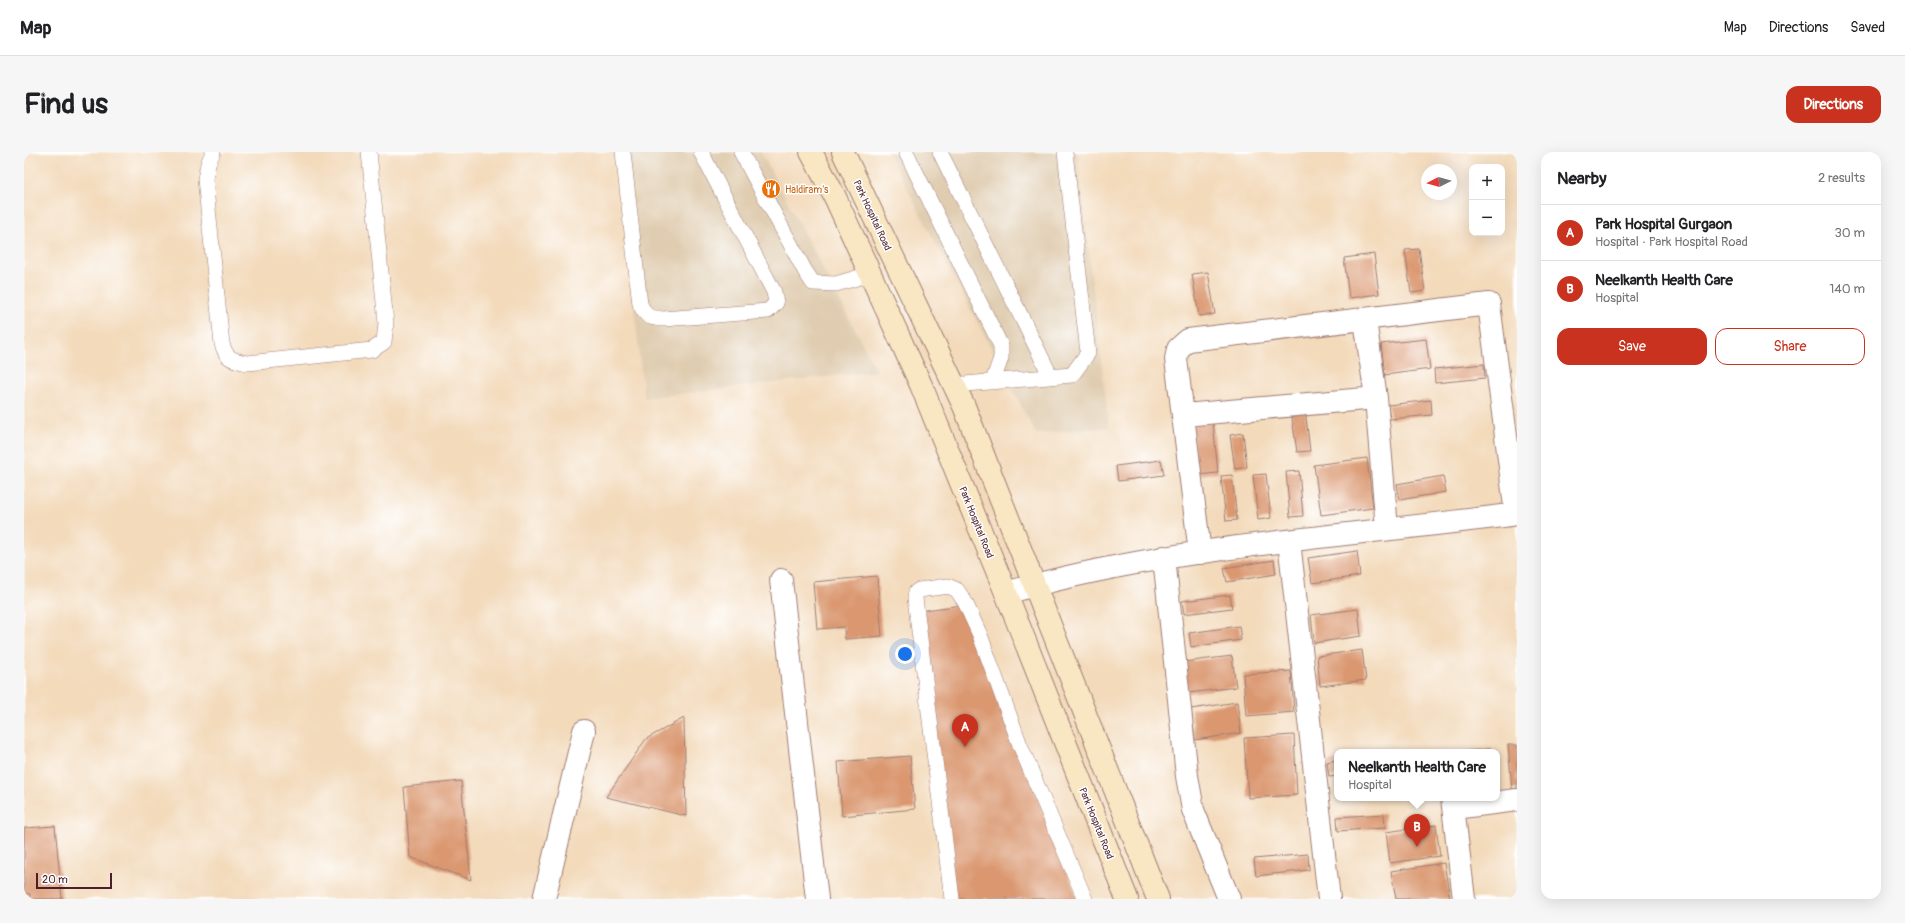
<!DOCTYPE html>
<html lang="en">
<head>
<meta charset="utf-8">
<style>
	body { margin:0; font-family:Pangolin,sans-serif; background:#f6f6f6; color:#202124 }
	.controls { position:absolute; right:12px; top:12px; display:grid; overflow:hidden; border-radius:8px; box-shadow:0 4px 16px #0002 }
	.controls button { width:36px; height:36px; display:grid; place-items:center; padding:0; border:0; border-bottom:1px solid #e0e0e0; background:#fff; color:#202124; font:20px sans-serif }
	.compass { position:absolute; left:1397px; top:12px; width:36px; height:36px; border-radius:50%; background:#fff; box-shadow:0 4px 16px #0002; rotate:264deg }
	.scale { position:absolute; left:12px; bottom:10px; width:76px; box-sizing:border-box; padding-left:4px; border:2px solid #4a1f2b; border-top:0; font-size:11px; line-height:14px; white-space:nowrap; color:#4a1f2b; -webkit-text-stroke:3px #fff; paint-order:stroke }
	.you { position:absolute; left:881px; top:502px; width:14px; height:14px; margin:-10px; border:3px solid #fff; border-radius:50%; background:#1a73e8; box-shadow:0 0 0 6px #1a73e833 }
	.badge { display:grid; place-items:center; width:26px; height:26px; border-radius:50%; background:#c8321e; color:#fff; font-size:13px; font-weight:700 }
	.pin { position:absolute; translate:-50% -33px; filter:drop-shadow(0 1px 2px #0008) }
	.pin::after { content:''; position:absolute; top:21px; width:14px; height:12px; background:inherit; clip-path:polygon(0 0,100% 0,50% 100%) }
	.popup { position:absolute; left:1310px; top:597px; width:166px; height:52px; box-sizing:border-box; display:grid; place-content:center; border-radius:8px; background:#fff; filter:drop-shadow(0 1px 3px #0005); font-size:13px; white-space:nowrap; color:#757577 }
	.popup b { font-size:15px; color:#202124 }
	.popup::after { content:''; position:absolute; left:50%; top:100%; margin-left:-8px; border:8px solid transparent; border-top-color:#fff }
	.list { margin:0; padding:0; list-style:none }
	h2 { display:flex; justify-content:space-between; align-items:center; height:52px; margin:0; padding:0 16px; font-size:17px }
	h2 small { font-size:13px; font-weight:400; color:#757577 }
	.list li { display:grid; grid-template-columns:26px 1fr auto; gap:12px; align-items:center; box-sizing:border-box; height:56px; padding:0 16px; border-top:1px solid #e0e0e0 }
	.list b { display:block; font-size:15px; white-space:nowrap }
	.list p { margin:0; font-size:13px; white-space:nowrap; color:#757577 }
	.list em { font-size:13px; font-style:normal; color:#757577 }
	.actions { display:flex; gap:8px; padding:12px 16px }
	.actions a { flex:1; padding:9px 0; border:1px solid #c8321e; border-radius:12px; text-align:center; font-size:14px; color:#c8321e }
	.actions .main { background:#c8321e; color:#fff }
	.map { position:relative; flex:none; width:1493px; height:747px; overflow:hidden; border-radius:12px }
	header { display:flex; align-items:center; gap:24px; box-sizing:border-box; height:56px; padding:0 20px; background:#fff; border-bottom:1px solid #e0e0e0 }
	header strong { font-size:19px }
	nav { display:flex; gap:22px; margin-inline-start:auto; font-size:14px }
	.intro { display:flex; align-items:center; justify-content:space-between; box-sizing:border-box; height:96px; padding:0 24px }
	h1 { margin:0; font-size:28px }
	.button { padding:10px 18px; border-radius:12px; background:#c8321e; color:#fff; font-size:14px; font-weight:700 }
	main { display:flex; gap:24px; padding:0 24px }
	aside { flex:1; background:#fff; border-radius:12px; box-shadow:0 4px 16px #0002 }
	.map>svg:first-child { display:block }
</style>
</head>
<body>
<header>
<strong>Map</strong>
<nav><a>Map</a><a>Directions</a><a>Saved</a></nav>
</header>
<div class="intro"><h1>Find us</h1><a class="button">Directions</a></div>
<main>
<div class="map">
<svg width="1493" height="747" viewBox="0 0 1493 747">
	<rect width="100%" height="100%" fill="#fff"/>
	<filter id="ink" filterUnits="userSpaceOnUse"><feTurbulence type="fractalNoise" baseFrequency=".025" numOctaves="2"/><feDisplacementMap in="SourceGraphic" scale="8" xChannelSelector="R" yChannelSelector="G"/><feConvolveMatrix kernelMatrix="1 2 1 2 8 2 1 2 1" color-interpolation-filters="sRGB"/></filter>
	<filter id="wash" filterUnits="userSpaceOnUse"><feTurbulence type="fractalNoise" baseFrequency=".012" numOctaves="4" result="noise"/><feDisplacementMap in="SourceGraphic" scale="16" xChannelSelector="R" yChannelSelector="G"/><feGaussianBlur stdDeviation="0.9" result="paint"/><feColorMatrix in="noise" values="0 0 0 0 0 0 0 0 0 0 0 0 0 0 0 0 0 1.4 0 .05"/><feComposite in="paint" operator="in"/></filter>
	<g filter="url(#wash)">
		<rect width="100%" height="100%" fill="#f3dabb"/>
		<path fill="#e0cdb1" d="M593 0H737L853 219 620 246Z
			M864 0H1053L1085 275 1012 282Z"/>
		<g id="blocks">
			<path fill="#da976f" d="M1395 97 1401 139 1387 141 1381 98Z
				M1350 102 1355 142 1325 146 1320 106Z
				M1184 120 1191 162 1175 164 1168 122Z
				M1402 187 1406 217 1361 223 1357 192Z
				M1460 212 1461 226 1411 231 1410 217Z
				M1407 248 1408 263 1366 267 1364 253Z
				M1281 257 1286 299 1273 300 1267 259Z
				M1189 270 1194 321 1173 323 1168 272Z
				M1219 281 1223 315 1211 317 1206 283Z
				M1343 306 1349 356 1297 363 1290 313Z
				M1137 308 1140 323 1094 329 1092 314Z
				M1275 319 1279 364 1266 365 1262 320Z
				M1242 322 1247 366 1234 368 1229 323Z
				M1208 323 1213 368 1202 369 1197 324Z
				M1419 324 1422 340 1376 348 1373 332Z
				M1333 399 1336 424 1288 431 1284 406Z
				M1250 408 1252 422 1203 430 1200 416Z
				M853 424 858 484 821 487 820 475 793 477 789 430Z
				M1206 443 1208 456 1160 462 1158 449Z
				M938 453 1054 747H930L894 459Z
				M1334 457 1337 484 1290 491 1287 463Z
				M1215 474 1217 488 1167 495 1165 481Z
				M1338 498 1342 528 1296 534 1293 504Z
				M1208 504 1212 535 1164 541 1160 510Z
				M1267 519 1270 560 1222 564 1219 522Z
				M1213 550 1217 581 1171 588 1167 557Z
				M660 566 662 664 582 645 622 587Z
				M1270 583 1273 643 1224 646 1220 586Z
				M1484 593H1493V637H1488Z
				M1468 597V600H1446V599Z
				M886 604 891 657 818 664 814 610Z
				M1313 608V624L1305 625 1303 610Z
				M437 629 447 728 386 705 380 635Z
				M1360 662 1361 676 1314 679 1313 665Z
				M1412 673 1416 704 1366 711 1362 680Z
				M31 674 38 747H6V742H0V676Z
				M1284 702 1285 718 1232 724 1230 707Z
				M1420 711 1426 747H1372L1367 719Z"/>
		</g>
	</g>
	<g filter="url(#ink)">
		<use href="#blocks" fill-opacity="0" stroke="#9e7c73" stroke-width="1"/>
		<g fill="none" stroke-linecap="round" stroke-linejoin="round">
			<defs>
				<path id="service" d="M189 0 184 12 181 27 198 192C203 208 208 208 224 211L348 198 360 190 362 171 345 0
					M599 0 616 152C622 165 625 166 639 167L744 159 752 151 750 140 677 0
					M717 0 781 119 789 131 812 132 846 122
					M882 0 977 194V206L969 229
					M916 0 1027 225
					M929 233 1048 223 1064 201 1041 0
					M928 747 891 446 892 440 895 438 924 434 933 438 941 450 956 483 996 593 1061 747"/>
				<path id="minor" d="M1341 168 1352 246 1363 377
					M1160 263 1352 246
					M1265 389 1305 747
					M1176 401 1152 207 1154 197 1164 188 1465 152 1492 362
					M1140 405 1163 624 1169 658 1205 747
					M757 428 793 747
					M982 441C1148 393 1322 385 1493 362
					M1428 646 1440 747
					M1430 656 1493 648
					M520 747 560 579"/>
				<path id="secondary" d="M787 0 811 45 897 233 982 441 1103 747
					M819 0 940 254 1134 747"/>
			</defs>
			<use href="#service" stroke="#9e7c73" stroke-width="16"/>
			<use href="#minor" stroke="#9e7c73" stroke-width="24"/>
			<use href="#secondary" stroke="#9e7c73" stroke-width="24"/>
			<use href="#service" stroke="#fff" stroke-width="15"/>
			<use href="#minor" stroke="#fff" stroke-width="22"/>
			<use href="#secondary" stroke="#f9e7c3" stroke-width="22"/>
		</g>
	</g>
	<defs>
		<symbol id="restaurant-disc" viewBox="-11 -11 22 22"><circle r="9.5" fill="#e8710a" stroke="#fff"/><path d="M-5-6h1v4h1v-4h1v4h1v-4h1v5L-1.5 .5V6h-2V.5L-5-1ZM5-6V6H3V1.5H1.5Q1.5-4 5-6Z" fill="#fff"/></symbol>
	</defs>
	<g fill-rule="evenodd">
		<use href="#restaurant-disc" x="736" y="26" width="22" height="22"/>
	</g>
	<g text-anchor="middle" stroke-width="3" stroke-linejoin="round" paint-order="stroke">
		<g font-size="10" fill="#c56008" stroke="#fff" text-anchor="start">
			<text x="761" y="41">Haldiram's</text>
		</g>
		<g font-size="10" fill="#4a1f2b" stroke="#fff">
			<text transform="translate(849 63) rotate(65)" y="4">Park Hospital Road</text>
			<text transform="translate(953 370) rotate(68)" y="4">Park Hospital Road</text>
			<text transform="translate(1073 671) rotate(68)" y="4">Park Hospital Road</text>
		</g>
	</g>
</svg>
<div class="controls">
<button>+</button>
<button>−</button>
</div>
<svg class="compass" viewBox="-18 -18 36 36"><path d="M0-13l5 13h-10z" fill="#e53935"/><path d="M0 13l5-13h-10z" fill="#757577"/></svg>
<div class="scale">20 m</div>
<div class="you"></div>
<div class="pin badge" style="left:941px;top:595px">A</div>
<div class="pin badge" style="left:1393px;top:695px">B</div>
<div class="popup"><b>Neelkanth Health Care</b>Hospital</div>
</div>
<aside>
<h2>Nearby<small>2 results</small></h2>
<ul class="list">
<li><span class="badge">A</span><div><b>Park Hospital Gurgaon</b><p>Hospital · Park Hospital Road</p></div><em>30 m</em></li>
<li><span class="badge">B</span><div><b>Neelkanth Health Care</b><p>Hospital</p></div><em>140 m</em></li>
</ul>
<div class="actions"><a class="main">Save</a><a>Share</a></div>
</aside>
</main>
</body>
</html>
